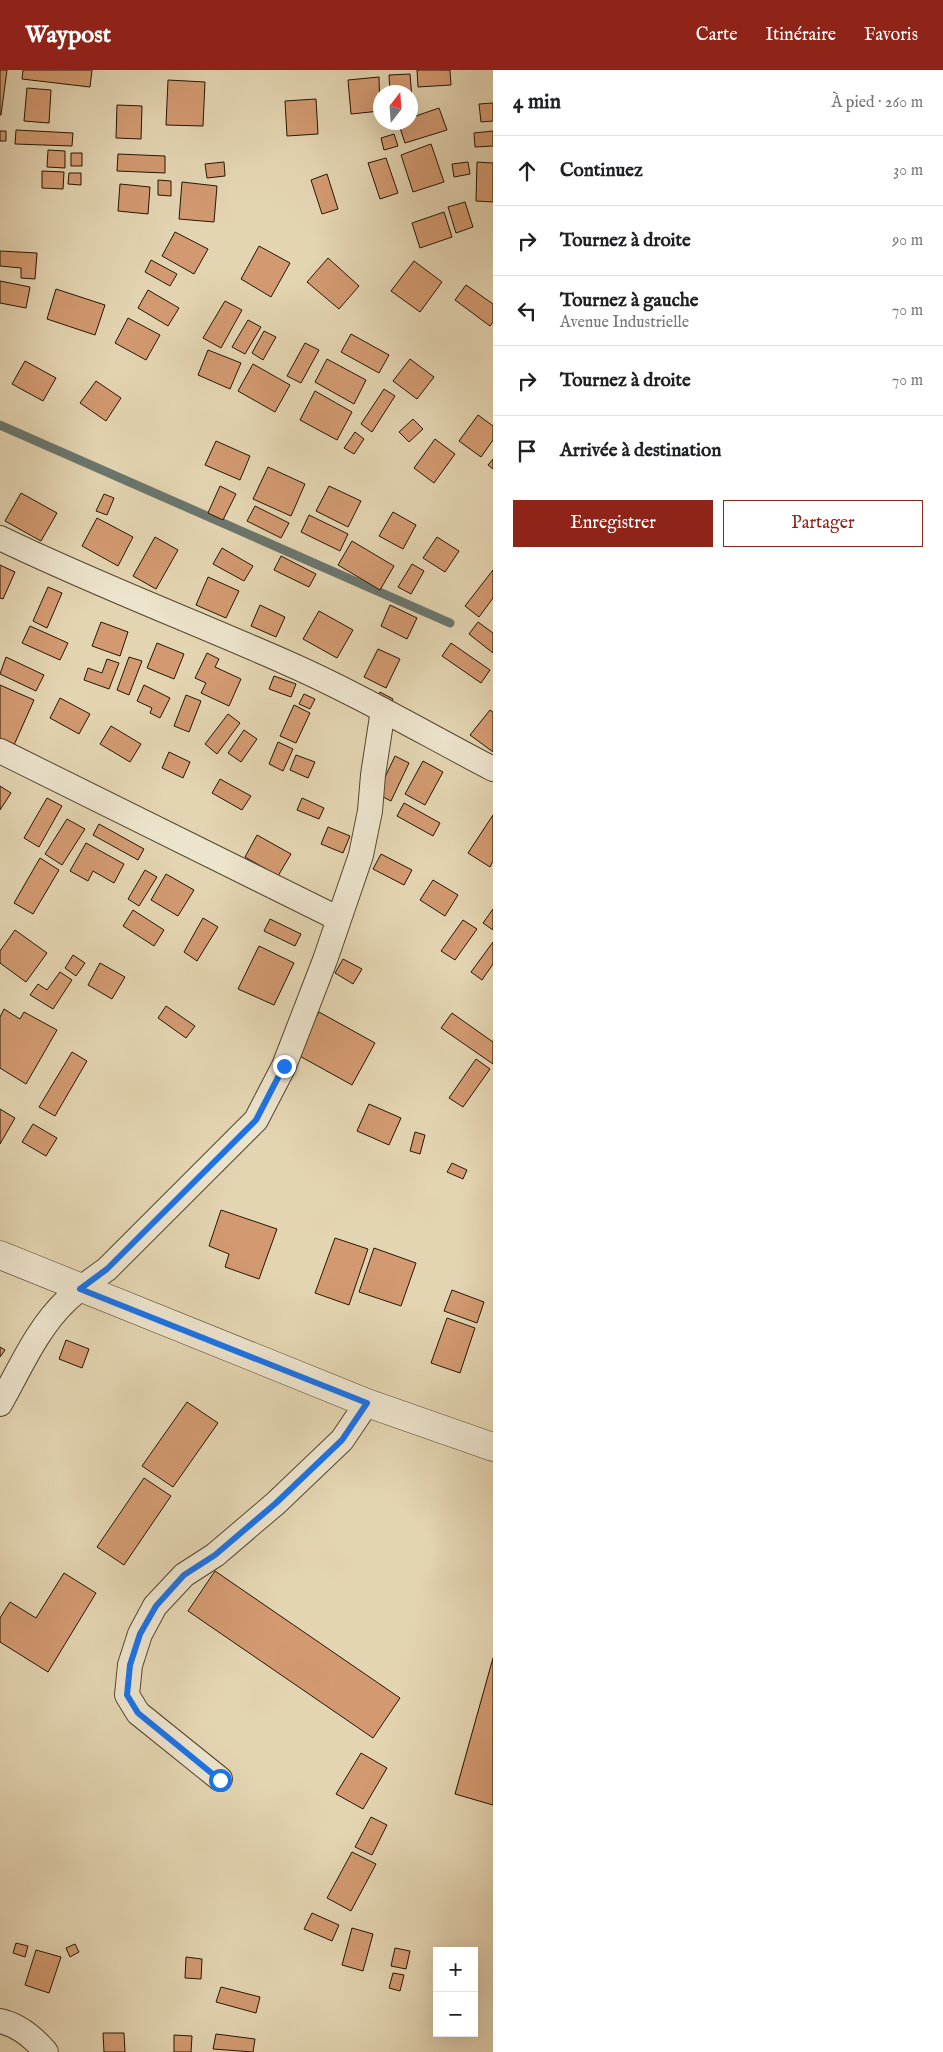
<!DOCTYPE html>
<html lang="fr">
<head>
<meta charset="utf-8">
<style>
	body { margin:0; font-family:"IM FELL English",serif; background:#f2f2f2; color:#202124 }
	.controls { position:absolute; right:15px; bottom:15px; display:grid; overflow:hidden; border-radius:0px; box-shadow:0 5px 20px #0002 }
	.controls button { width:45px; height:45px; display:grid; place-items:center; padding:0; border:0; border-bottom:1px solid #e0e0e0; background:#fff; color:#202124; font:25px sans-serif }
	.compass { position:absolute; left:373px; top:15px; width:45px; height:45px; border-radius:50%; background:#fff; box-shadow:0 5px 20px #0002; rotate:17deg }
	.stop { position:absolute; width:15px; height:15px; margin:-11px; border:4px solid #1a73e8; border-radius:50%; background:#fff }
	.stop.end { background:#1a73e8; border-color:#fff; box-shadow:0 1px 5px #0008 }
	.list { margin:0; padding:0; list-style:none }
	h2 { display:flex; justify-content:space-between; align-items:center; height:65px; margin:0; padding:0 20px; font-size:21px }
	h2 small { font-size:16px; font-weight:400; color:#757577 }
	.list li { display:grid; grid-template-columns:32px 1fr auto; gap:15px; align-items:center; box-sizing:border-box; height:70px; padding:0 20px; border-top:1px solid #e0e0e0 }
	.list b { display:block; font-size:19px; white-space:nowrap }
	.list p { margin:0; font-size:16px; white-space:nowrap; color:#757577 }
	.list em { font-size:16px; font-style:normal; color:#757577 }
	.actions { display:flex; gap:10px; padding:15px 20px }
	.actions a { flex:1; padding:11px 0; border:1px solid #8f2418; border-radius:0px; text-align:center; font-size:18px; color:#8f2418 }
	.actions .main { background:#8f2418; color:#fff }
	.icon { flex:none; width:28px; height:28px; fill:none; stroke:currentColor; stroke-width:2; stroke-linecap:round; stroke-linejoin:round }
	.map { position:relative; flex:none; width:493px; height:1982px; overflow:hidden }
	header { display:flex; align-items:center; gap:30px; box-sizing:border-box; height:70px; padding:0 25px; background:#8f2418; color:#fff }
	header strong { font-size:24px }
	nav { display:flex; gap:28px; margin-inline-start:auto; font-size:18px }
	main { display:flex }
	aside { flex:1; background:#fff }
	.map>svg:first-child { display:block }
</style>
</head>
<body>
<header>
<strong>Waypost</strong>
<nav><a>Carte</a><a>Itinéraire</a><a>Favoris</a></nav>
</header>
<main>
<div class="map">
<svg width="493" height="1982" viewBox="0 0 493 1982">
	<rect width="100%" height="100%" fill="#e4d5b2"/>
	<filter id="stains"><feTurbulence type="fractalNoise" baseFrequency=".004" numOctaves="4"/><feColorMatrix values="0 0 0 0 .2 0 0 0 0 .09 0 0 0 0 .02 0 0 0 .5 -.17"/></filter>
	<radialGradient id="worn" r=".72"><stop offset=".6" stop-color="#630" stop-opacity="0"/><stop offset="1" stop-color="#630" stop-opacity=".3"/></radialGradient>
	<g fill="none" stroke-linecap="round" stroke-linejoin="round">
		<path stroke="#6a766e" stroke-width="9" d="M0 355 450 553"/>
	</g>
	<path fill="#d39a71" stroke="#241603" d="M0 0H7L1 45H0Z
		M23 0H92L90 17 22 9Z
		M417 0H450L451 15 418 17Z
		M410 4 412 29 410 22H390L389 5Z
		M379 7 380 41 351 44 348 10Z
		M168 10 205 12 203 56 166 55Z
		M27 18 51 20 49 53 24 51Z
		M316 29 318 64 287 66 285 31Z
		M493 33V51L481 52 479 34Z
		M117 35 142 36 141 69 116 68Z
		M439 38 447 60 405 73 398 52H410V48Z
		M16 60 73 63 72 76 15 74Z
		M0 61H6V71H0Z
		M493 61V76L475 77 474 63Z
		M394 64 398 76 384 80 381 68Z
		M431 74 444 112 413 122 401 85Z
		M48 80 65 81V98L47 97Z
		M71 83H82V96H71Z
		M118 84 165 86V103L117 101Z
		M386 88 398 123 380 129 368 93Z
		M224 92 225 106 207 108 205 94Z
		M468 92 470 104 454 107 452 94Z
		M477 92 493 93V132L476 131Z
		M42 101 64 102 63 119 42 118Z
		M69 103H81V115L68 114Z
		M327 104 338 139 322 144 311 110Z
		M158 110 171 111V126L158 125Z
		M182 112 217 116 214 152 179 149Z
		M120 114 150 117 148 144 118 141Z
		M465 132 473 157 456 163 448 137Z
		M444 142 452 167 420 178 412 153Z
		M175 162 208 179 194 204 162 186Z
		M259 176 290 193 271 227 241 209Z
		M0 181 37 183 35 209 21 208V198L0 196Z
		M328 188 359 216 339 239 307 212Z
		M151 190 177 204 170 216 145 202Z
		M414 191 442 212 420 242 391 221Z
		M0 211 30 217 26 238 0 233Z
		M466 215 493 234V252L490 256 455 230Z
		M56 219 105 235 95 265 47 249Z
		M148 220 179 238 168 256 138 238Z
		M225 231 242 240 221 278 203 268Z
		M128 248 160 265 146 290 115 273Z
		M248 250 261 257 245 284 232 277Z
		M264 261 276 267 263 290 252 283Z
		M351 264 389 285 379 303 341 282Z
		M305 273 319 280 301 313 287 306Z
		M208 280 241 293 230 319 198 305Z
		M327 289 366 310 354 334 315 312Z
		M410 289 434 307 417 329 393 311Z
		M25 291 56 308 43 331 12 314Z
		M253 294 290 315 275 342 238 321Z
		M96 311 121 328 106 351 80 333Z
		M384 319 395 326 372 362 361 354Z
		M315 321 352 342 337 370 300 350Z
		M478 345 493 356V370L481 387 459 371Z
		M413 349 423 359 409 372 399 362Z
		M355 362 364 369 354 384 344 378Z
		M435 369 455 384 434 413 414 398Z
		M216 371 250 386 240 410 205 395Z
		M493 389V399L488 395Z
		M268 397 305 414 291 446 253 429Z
		M220 416 236 424 223 450 208 443Z
		M329 416 361 431 348 457 316 441Z
		M21 423 57 443 41 471 5 451Z
		M104 424 114 428 107 445 96 441Z
		M255 436 289 453 281 468 247 451Z
		M393 442 416 455 403 479 379 466Z
		M309 445 348 464 340 481 301 462Z
		M97 448 133 467 118 496 82 476Z
		M155 467 178 480 156 519 133 506Z
		M437 467 459 481 445 502 423 488Z
		M352 471 394 496 380 520 338 495Z
		M222 478 253 496 244 511 213 494Z
		M281 486 316 504 309 517 274 500Z
		M412 494 424 501 411 524 398 517Z
		M0 495 15 502 3 529 0 528Z
		M493 500V528L479 547 465 536Z
		M208 507 239 521 226 548 196 535Z
		M48 517 62 523 47 558 33 551Z
		M260 535 285 547 276 567 251 556Z
		M390 535 417 548 407 569 381 556Z
		M319 541 353 560 337 588 303 569Z
		M101 552 128 562 120 586 92 576Z
		M478 552 493 563V583L469 564Z
		M30 556 68 573 60 590 22 573Z
		M157 573 184 584 174 609 147 598Z
		M451 573 490 600 481 613 442 586Z
		M378 579 400 589 386 618 364 607Z
		M207 583 219 589 215 597 241 609 229 636 201 623 206 613 195 608Z
		M6 587 44 605 36 621 0 604Z
		M129 587 142 591 129 625 117 620Z
		M107 589 119 593 109 619 84 610 88 598 102 603Z
		M274 606 296 614 291 627 269 619Z
		M0 615 34 630 14 675 0 669Z
		M144 615 170 628 160 648 150 643 152 638 137 631Z
		M380 622 393 629 389 638 376 631Z
		M304 624 315 629 310 639 299 634Z
		M186 625 201 631 189 662 174 656Z
		M60 628 90 644 79 664 50 648Z
		M294 635 310 643 296 673 280 666Z
		M490 640 493 642V682L470 665Z
		M228 644 240 653 217 684 205 674Z
		M111 656 141 674 130 692 100 674Z
		M244 660 257 669 241 692 228 683Z
		M278 672 293 679 283 701 269 694Z
		M169 682 190 692 183 708 162 698Z
		M296 685 315 692 308 708 290 700Z
		M395 686 409 693 391 731 377 724Z
		M423 691 443 702 425 735 405 724Z
		M220 709 251 726 242 740 212 723Z
		M0 716 11 723 0 740Z
		M47 728 62 736 39 777 24 768Z
		M302 728 324 738 319 749 297 740Z
		M404 733 440 753 433 766 397 746Z
		M493 745V791L490 797 468 783Z
		M67 749 85 759 62 795 45 784Z
		M99 754 144 779 138 790 93 765Z
		M328 757 350 766 343 783 321 774Z
		M257 765 291 784 278 806 245 787Z
		M86 773 124 794 114 813 93 801 88 811 70 801Z
		M381 784 412 800 404 815 373 799Z
		M40 788 59 800 33 844 14 833Z
		M145 800 157 807 139 836 128 829Z
		M166 804 194 820 178 846 151 830Z
		M433 810 458 825 445 846 420 830Z
		M493 839V860L483 853Z
		M133 840 164 860 154 876 123 856Z
		M203 848 218 857 197 891 184 882Z
		M270 849 301 864 295 876 264 861Z
		M463 850 477 859 455 890 441 881Z
		M15 860 47 883 26 912 0 893V881Z
		M493 872V894L482 910 471 902Z
		M259 876 294 893 274 935 238 919Z
		M73 885 85 893 76 906 65 898Z
		M343 889 362 899 353 914 335 903Z
		M100 893 125 907 112 929 88 915Z
		M60 902 72 910 53 939 30 925 38 914 47 920Z
		M166 936 195 956 186 968 158 948Z
		M4 939 20 949 24 942 57 960 26 1014 0 998V947Z
		M319 942 375 973 352 1015 296 984Z
		M452 943 493 972V994L441 958Z
		M72 982 87 991 55 1046 39 1037Z
		M476 989 490 999 463 1037 449 1028Z
		M369 1034 401 1048 389 1075 357 1061Z
		M0 1039 15 1048 0 1074Z
		M33 1054 57 1068 46 1086 22 1072Z
		M415 1062 425 1065 420 1084 410 1081Z
		M452 1093 467 1100 463 1109 447 1102Z
		M221 1140 277 1159 259 1209 225 1197 229 1184 209 1176Z
		M335 1168 368 1179 349 1235 315 1223Z
		M374 1178 416 1193 401 1236 359 1222Z
		M452 1220 484 1232 477 1253 444 1241Z
		M447 1248 475 1258 460 1303 431 1293Z
		M66 1270 89 1279 82 1298 59 1289Z
		M0 1277 5 1280 0 1287Z
		M187 1332 218 1353 173 1417 142 1396Z
		M144 1408 171 1426 124 1495 97 1477Z
		M215 1501 400 1628 373 1668 188 1541Z
		M64 1503 96 1523 48 1602 0 1572V1548L10 1532 36 1548Z
		M493 1588V1735L455 1724Z
		M361 1683 387 1698 363 1739 336 1724Z
		M371 1747 387 1755 372 1785 355 1777Z
		M352 1782 376 1794 351 1841 327 1828Z
		M312 1843 339 1855 332 1871 304 1859Z
		M352 1858 373 1864 363 1901 342 1895Z
		M16 1873 28 1876 25 1887 13 1883Z
		M75 1874 79 1882 70 1887 66 1878Z
		M395 1878 410 1881 406 1899 391 1896Z
		M36 1880 61 1887 49 1923 25 1915Z
		M186 1887 202 1889 201 1909 185 1908Z
		M393 1903 404 1905 400 1921 389 1918Z
		M221 1917 260 1927 256 1943 216 1932Z
		M103 1963H124L125 1982H104Z
		M216 1964 255 1969 253 1982 213 1979Z
		M174 1965 192 1966 191 1982H174Z"/>
	<g fill="none" stroke-linecap="round" stroke-linejoin="round">
		<defs>
			<path id="minor" d="M0 468C93 513 190 550 285 592 356 623 424 663 493 699
				M0 681 339 849
				M0 1334C20 1299 37 1258 67 1230 79 1219 93 1209 107 1199L256 1050 284 996 325 890 361 785 370 741 373 705 383 640
				M220 1709 138 1643 127 1625 130 1595 140 1564 155 1536 184 1505 215 1485 276 1433 342 1370 367 1333
				M0 1951C19 1955 33 1967 46 1982"/>
			<path id="tertiary" d="M0 1185 367 1333 493 1377"/>
		</defs>
		<use href="#minor" stroke="#54462f" stroke-width="26"/>
		<use href="#tertiary" stroke="#54462f" stroke-width="29"/>
		<use href="#minor" stroke="#ede4cd" stroke-width="24"/>
		<use href="#tertiary" stroke="#ede4cd" stroke-width="28"/>
	</g>
	<g fill="none" stroke-linecap="round" stroke-linejoin="round">
		<path stroke="#1a73e8" stroke-width="6" d="M220 1710 138 1643 127 1625 130 1595 140 1564 156 1536 184 1505 215 1485 276 1433 342 1370 367 1333 80 1219 107 1199 256 1050 284 996"/>
	</g>
	<rect width="100%" height="100%" filter="url(#stains)"/>
	<rect width="100%" height="100%" fill="url(#worn)"/>
</svg>
<div class="controls">
<button>+</button>
<button>−</button>
</div>
<svg class="compass" viewBox="-18 -18 36 36"><path d="M0-13l5 13h-10z" fill="#e53935"/><path d="M0 13l5-13h-10z" fill="#757577"/></svg>
<div class="stop" style="left:220px;top:1710px"></div>
<div class="stop end" style="left:284px;top:996px"></div>
</div>
<aside>
<h2>4 min<small>À pied · 260 m</small></h2>
<ul class="list">
<li><svg class="icon" aria-label="ahead" viewBox="0 0 24 24"><path d="M12 20V5M6 11l6-6 6 6"/></svg><div><b>Continuez</b></div><em>30 m</em></li>
<li><svg class="icon" aria-label="right" viewBox="0 0 24 24"><path d="M7 20v-9h11M14 6l5 5-5 5"/></svg><div><b>Tournez à droite</b></div><em>90 m</em></li>
<li><svg class="icon" aria-label="left" viewBox="0 0 24 24"><path d="M17 20v-9H6M10 6l-5 5 5 5"/></svg><div><b>Tournez à gauche</b><p>Avenue Industrielle</p></div><em>70 m</em></li>
<li><svg class="icon" aria-label="right" viewBox="0 0 24 24"><path d="M7 20v-9h11M14 6l5 5-5 5"/></svg><div><b>Tournez à droite</b></div><em>70 m</em></li>
<li><svg class="icon" aria-label="arrive" viewBox="0 0 24 24"><path d="M6 21V4h12l-3 4 3 4H6"/></svg><div><b>Arrivée à destination</b></div></li>
</ul>
<div class="actions"><a class="main">Enregistrer</a><a>Partager</a></div>
</aside>
</main>
</body>
</html>
